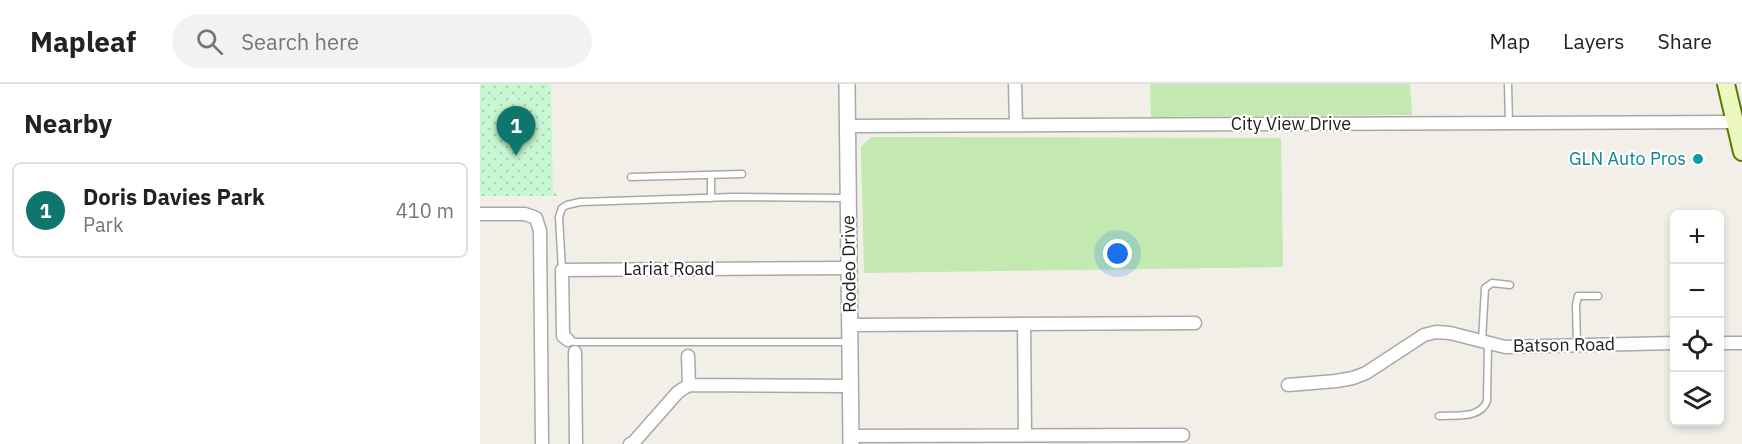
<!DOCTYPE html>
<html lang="en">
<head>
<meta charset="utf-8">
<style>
	body { margin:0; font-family:"IBM Plex Sans",sans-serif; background:#f2f2f2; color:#222 }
	.controls { position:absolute; right:18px; bottom:18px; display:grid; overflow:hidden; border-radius:9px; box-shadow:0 3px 9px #0003 }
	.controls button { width:54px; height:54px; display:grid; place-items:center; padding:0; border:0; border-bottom:2px solid #e0e0e0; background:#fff; color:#222; font:30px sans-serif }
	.you { position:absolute; left:638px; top:170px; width:21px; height:21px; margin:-15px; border:4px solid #fff; border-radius:50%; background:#1a73e8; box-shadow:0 0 0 9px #1a73e833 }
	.badge { display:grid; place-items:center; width:39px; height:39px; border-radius:50%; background:#0f766e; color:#fff; font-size:20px; font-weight:700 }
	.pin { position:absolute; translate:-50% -50px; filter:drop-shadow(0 2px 3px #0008) }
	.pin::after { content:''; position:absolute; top:32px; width:21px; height:18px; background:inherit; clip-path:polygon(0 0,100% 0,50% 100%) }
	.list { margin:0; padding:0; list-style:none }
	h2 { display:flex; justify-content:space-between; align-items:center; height:78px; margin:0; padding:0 24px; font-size:26px }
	h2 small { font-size:20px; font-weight:400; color:#767676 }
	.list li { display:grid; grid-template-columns:39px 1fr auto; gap:18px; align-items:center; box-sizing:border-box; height:96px; margin:0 12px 12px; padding:0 12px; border:2px solid #e0e0e0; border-radius:9px }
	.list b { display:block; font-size:22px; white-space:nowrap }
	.list p { margin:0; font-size:20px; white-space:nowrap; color:#767676 }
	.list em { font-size:20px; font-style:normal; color:#767676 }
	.icon { flex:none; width:33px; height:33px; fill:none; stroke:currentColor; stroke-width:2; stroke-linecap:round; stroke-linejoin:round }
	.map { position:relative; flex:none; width:1262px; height:360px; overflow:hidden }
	header { display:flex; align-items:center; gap:36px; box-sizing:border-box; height:84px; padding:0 30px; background:#fff; border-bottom:2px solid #e0e0e0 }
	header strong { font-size:28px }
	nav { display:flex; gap:33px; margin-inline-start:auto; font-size:21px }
	.search { width:420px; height:54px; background:#f2f2f2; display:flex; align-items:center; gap:15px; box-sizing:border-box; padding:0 21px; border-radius:33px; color:#767676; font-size:22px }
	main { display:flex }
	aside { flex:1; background:#fff }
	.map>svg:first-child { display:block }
</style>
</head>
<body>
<header>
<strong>Mapleaf</strong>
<div class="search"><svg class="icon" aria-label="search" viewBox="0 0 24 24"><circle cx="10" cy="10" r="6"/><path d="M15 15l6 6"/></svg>Search here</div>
<nav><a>Map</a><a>Layers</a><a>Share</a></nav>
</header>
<main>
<aside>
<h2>Nearby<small></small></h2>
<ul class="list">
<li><span class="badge">1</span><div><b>Doris Davies Park</b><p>Park</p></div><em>410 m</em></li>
</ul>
</aside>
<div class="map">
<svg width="1262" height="360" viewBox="0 0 1262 360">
	<defs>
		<pattern id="park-dots" width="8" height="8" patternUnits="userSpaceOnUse" patternTransform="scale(1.5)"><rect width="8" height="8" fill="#c8f8d3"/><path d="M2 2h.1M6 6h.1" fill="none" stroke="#acd4b5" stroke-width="1.8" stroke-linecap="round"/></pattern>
	</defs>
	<rect width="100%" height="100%" fill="#f1efe8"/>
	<path fill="#c3e9b0" d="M670 0H930L932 31 671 33Z
		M391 53 801 54 803 183 384 189 381 63Z"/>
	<path fill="url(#park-dots)" d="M0 0H71L73 106 78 112H0Z"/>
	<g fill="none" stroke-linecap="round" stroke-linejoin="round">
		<defs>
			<path id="service" d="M1028 0 1029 39
				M231 91V114
				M151 93 262 90
				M82 186 79 133 82 124 87 121 100 118 253 113 368 114
				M88 256 95 258H369
				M1002 257 1005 204 1012 199 1030 201
				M1097 261 1096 221 1098 212H1118
				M959 332C976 331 1000 335 1007 317L1008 259"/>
			<path id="minor" d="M535 0 536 41
				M367 42 1255 38
				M0 130H45L56 134 60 147 62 360
				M544 240 545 351
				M369 241 715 239
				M88 256 83 252V249L82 186 369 184
				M1240 259H1262
				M95 268 96 360
				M208 272 209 301
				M808 301 856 297 873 294 886 289 944 251 956 248 970 249 1025 263 1194 259
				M371 352 703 351
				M150 360 153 359 198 308 209 301 370 302"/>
			<path id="tertiary" d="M367 0 371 360"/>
			<path id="secondary" d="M1246 0 1262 68"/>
		</defs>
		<use href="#service" stroke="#a8a8a8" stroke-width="9"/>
		<use href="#minor" stroke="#a8a8a8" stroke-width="15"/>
		<use href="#tertiary" stroke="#a8a8a8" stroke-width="18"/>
		<use href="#secondary" stroke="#5a7808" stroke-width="20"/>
		<use href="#service" stroke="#fff" stroke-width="6"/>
		<use href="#minor" stroke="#fff" stroke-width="12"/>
		<use href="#tertiary" stroke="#fff" stroke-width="15"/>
		<use href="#secondary" stroke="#ecf8bf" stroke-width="16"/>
	</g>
	<circle fill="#0f9aa8" stroke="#fff" stroke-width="2" cx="1218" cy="75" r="6"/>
	<g text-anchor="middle" stroke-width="4.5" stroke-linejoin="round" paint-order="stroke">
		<g font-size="18" fill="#212121" stroke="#fff">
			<text x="811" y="46">City View Drive</text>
			<text transform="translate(369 180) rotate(-91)" y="6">Rodeo Drive</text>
			<text x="189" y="191">Lariat Road</text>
			<text transform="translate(1084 261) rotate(-1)" y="6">Batson Road</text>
		</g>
		<g font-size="18" fill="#0d838f" stroke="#fff" text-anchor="end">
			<text x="1206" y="81">GLN Auto Pros</text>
		</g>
	</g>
</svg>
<div class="controls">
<button>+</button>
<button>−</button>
<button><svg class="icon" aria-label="locate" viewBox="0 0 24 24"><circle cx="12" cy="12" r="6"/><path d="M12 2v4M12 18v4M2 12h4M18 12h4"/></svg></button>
<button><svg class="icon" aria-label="layers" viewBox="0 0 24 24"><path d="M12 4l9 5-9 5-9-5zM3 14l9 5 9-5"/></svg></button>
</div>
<div class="you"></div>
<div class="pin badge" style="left:36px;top:72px">1</div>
</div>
</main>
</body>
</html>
